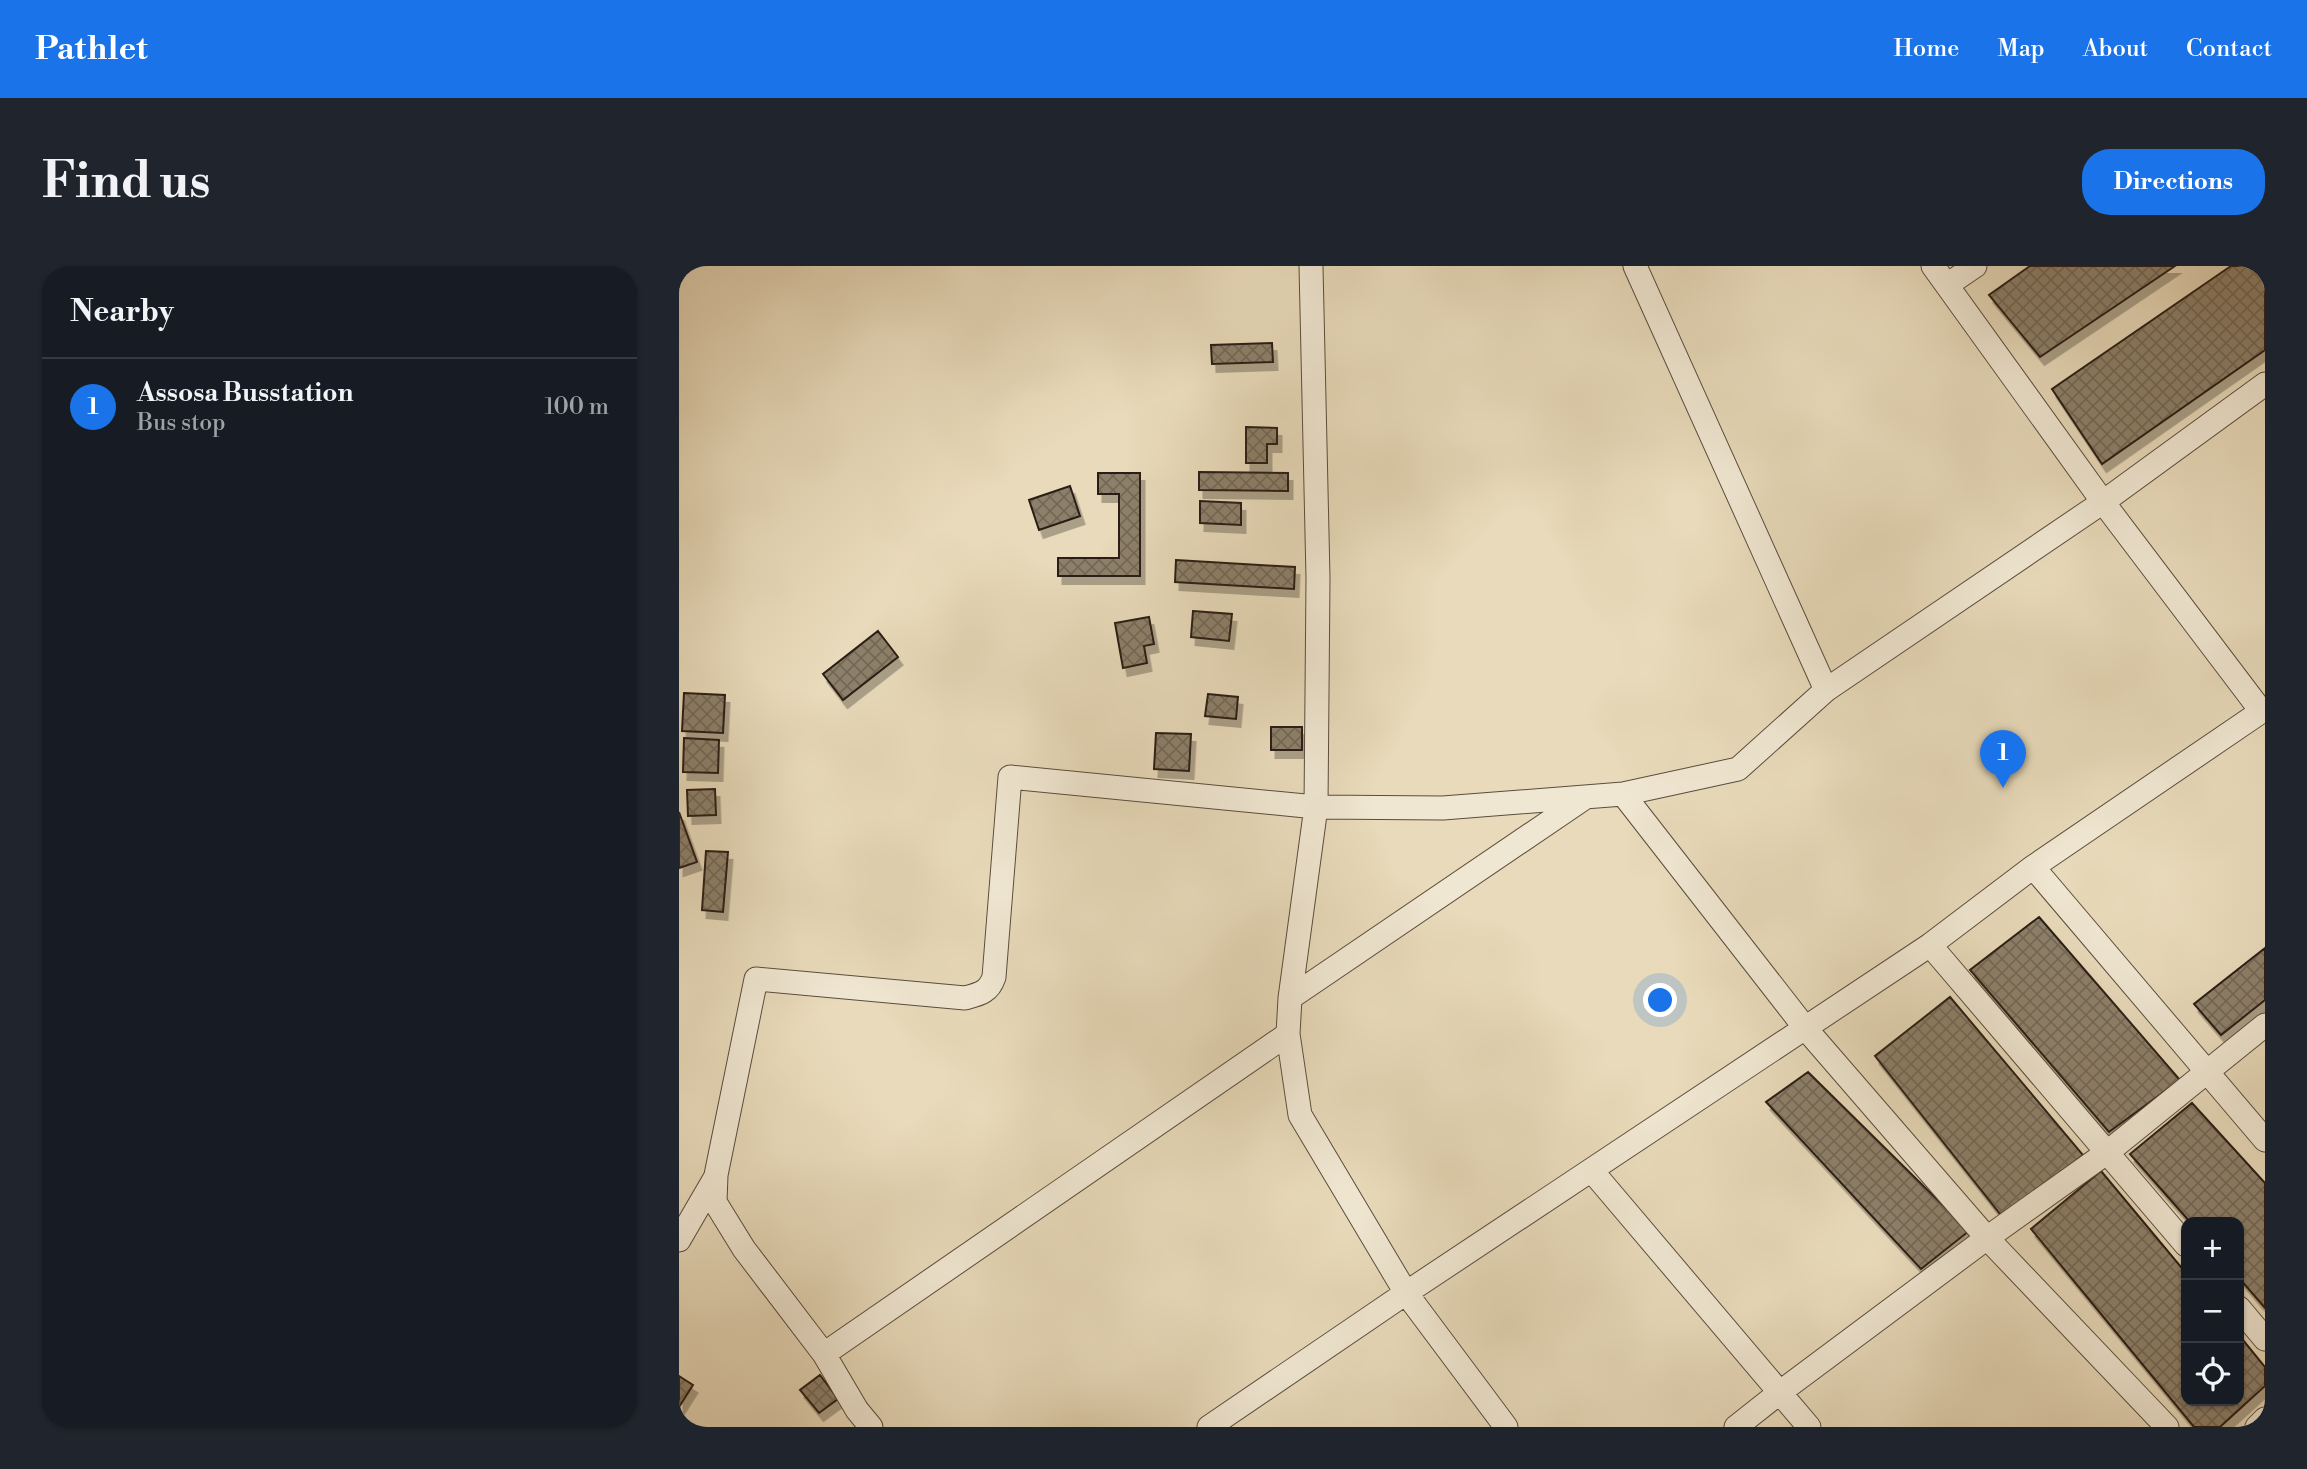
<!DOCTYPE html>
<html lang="en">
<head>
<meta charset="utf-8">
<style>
	body { margin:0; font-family:"Libre Bodoni",serif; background:#20242c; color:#f1f3f6 }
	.controls { position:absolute; right:21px; bottom:21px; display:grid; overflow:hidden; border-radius:14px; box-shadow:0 2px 5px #0004 }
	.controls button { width:63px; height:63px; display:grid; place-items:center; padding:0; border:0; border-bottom:2px solid #363941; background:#171b24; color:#f1f3f6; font:35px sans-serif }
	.you { position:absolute; left:982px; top:735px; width:24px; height:24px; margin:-18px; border:5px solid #fff; border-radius:50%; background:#1a73e8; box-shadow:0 0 0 10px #1a73e833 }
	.badge { display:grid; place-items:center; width:46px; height:46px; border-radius:50%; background:#1a73e8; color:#fff; font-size:23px; font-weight:700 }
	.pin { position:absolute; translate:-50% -58px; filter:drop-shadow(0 2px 4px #0008) }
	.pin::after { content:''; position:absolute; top:37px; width:24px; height:21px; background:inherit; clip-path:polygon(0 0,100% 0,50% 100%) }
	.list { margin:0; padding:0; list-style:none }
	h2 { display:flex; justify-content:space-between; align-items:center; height:91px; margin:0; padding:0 28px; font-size:30px }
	h2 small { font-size:23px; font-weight:400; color:#9ea1a6 }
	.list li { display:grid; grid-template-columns:46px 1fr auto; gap:21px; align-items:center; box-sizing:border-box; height:98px; padding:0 28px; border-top:2px solid #363941 }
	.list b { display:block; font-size:26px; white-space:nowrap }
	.list p { margin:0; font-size:23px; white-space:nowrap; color:#9ea1a6 }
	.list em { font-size:23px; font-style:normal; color:#9ea1a6 }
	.icon { flex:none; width:38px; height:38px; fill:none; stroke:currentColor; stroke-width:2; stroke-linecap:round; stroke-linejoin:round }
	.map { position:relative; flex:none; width:1586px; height:1161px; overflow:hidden; border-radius:28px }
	header { display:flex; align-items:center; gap:42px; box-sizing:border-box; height:98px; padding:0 35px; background:#1a73e8; color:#fff }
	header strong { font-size:33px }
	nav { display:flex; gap:38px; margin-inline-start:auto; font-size:24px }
	.intro { display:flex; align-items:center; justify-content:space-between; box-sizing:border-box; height:168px; padding:0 42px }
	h1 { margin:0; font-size:49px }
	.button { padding:18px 32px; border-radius:28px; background:#1a73e8; color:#fff; font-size:24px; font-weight:700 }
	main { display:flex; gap:42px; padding:0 42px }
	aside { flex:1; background:#171b24; border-radius:28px; box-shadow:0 2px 5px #0004 }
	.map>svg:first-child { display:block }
</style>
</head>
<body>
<header>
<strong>Pathlet</strong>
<nav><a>Home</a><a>Map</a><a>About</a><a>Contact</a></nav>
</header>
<div class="intro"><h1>Find us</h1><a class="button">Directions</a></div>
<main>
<aside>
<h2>Nearby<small></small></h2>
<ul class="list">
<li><span class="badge">1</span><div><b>Assosa Busstation</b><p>Bus stop</p></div><em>100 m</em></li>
</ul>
</aside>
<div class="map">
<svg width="1586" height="1161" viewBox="0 0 1586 1161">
	<defs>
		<pattern id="building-cross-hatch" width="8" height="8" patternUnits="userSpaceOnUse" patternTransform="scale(1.75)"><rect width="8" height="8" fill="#8d806a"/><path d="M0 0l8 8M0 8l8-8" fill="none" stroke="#736856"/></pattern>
		<filter id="shadow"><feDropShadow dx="4.5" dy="8" stdDeviation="0" flood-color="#0004"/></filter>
	</defs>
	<rect width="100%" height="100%" fill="#e8daba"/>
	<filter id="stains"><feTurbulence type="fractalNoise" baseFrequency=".00286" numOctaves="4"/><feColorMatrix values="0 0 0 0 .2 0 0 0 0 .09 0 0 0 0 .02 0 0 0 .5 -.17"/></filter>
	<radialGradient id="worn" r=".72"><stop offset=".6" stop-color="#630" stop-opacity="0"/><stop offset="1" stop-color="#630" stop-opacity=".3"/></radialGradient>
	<path fill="url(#building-cross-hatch)" stroke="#2b1e14" stroke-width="2" filter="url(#shadow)" d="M1351 0H1496L1361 91 1310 29Z
		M1552 0H1586V84L1423 198 1373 123Z
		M593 77 594 96 533 98 532 79Z
		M567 161 598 162V178H588V197H567Z
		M520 206 609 207V225L520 224Z
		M419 207H461V310H379V292H440V228H419Z
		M391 220 401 250 360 264 350 234Z
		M521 235 562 237V259L521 257Z
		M497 294 616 301 615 323 496 316Z
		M514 345 553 348 550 375 512 371Z
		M470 351 475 378 465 380 468 397 444 402 436 357Z
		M199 365 219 391 164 434 144 408Z
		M5 427 46 429 44 467 3 465Z
		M529 428 559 431 557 453 526 450Z
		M592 461H623V484H592Z
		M477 467 512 468 510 505 475 503Z
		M5 472 40 474 39 507 4 506Z
		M36 523 37 549 9 550 8 524Z
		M0 546 18 596 0 602Z
		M27 585 49 586 44 646 23 644Z
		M1360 651 1501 814 1430 866 1291 704Z
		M1586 682V734L1542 769 1515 738Z
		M1271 731 1404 889 1325 953 1196 790Z
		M1129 806 1290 965 1242 1003 1087 836Z
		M1513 837 1586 917V1042L1560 1012V956H1511L1451 888Z
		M1422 905 1507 1007V1135H1560V1069L1586 1101V1120L1541 1161H1515L1352 963Z
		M141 1109 159 1133 140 1147 121 1124Z
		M0 1110 14 1119 0 1141Z"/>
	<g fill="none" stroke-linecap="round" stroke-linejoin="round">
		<defs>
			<path id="street" d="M632 0 639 312 637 541 611 732 609 768 621 849 727 1027 827 1161
				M956 0 1147 424
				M1254 0 1424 236 1583 446
				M1268 19 1296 0
				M944 528 1127 763 1308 972 1488 1161
				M1354 601 1586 874
				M1251 679 1507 979
				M611 732 904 533
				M913 905 1130 1161
				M0 974 36 912
				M1560 1042 1586 1073
				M145 1088 609 768
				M192 1161 178 1144 145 1088 65 983 36 936 37 909 77 713 286 732C301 728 310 726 315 711L331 511 637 541 764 542 944 528 1059 503 1147 424 1424 236 1586 118
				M530 1161 727 1027 1251 679 1354 601 1586 443
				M1057 1161 1100 1127 1308 972 1430 885 1586 759
				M1578 1161 1586 1153"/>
		</defs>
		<use href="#street" stroke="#5a4d3e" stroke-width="25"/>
		<use href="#street" stroke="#f0e7d2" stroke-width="23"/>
	</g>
	<rect width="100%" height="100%" filter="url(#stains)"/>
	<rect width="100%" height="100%" fill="url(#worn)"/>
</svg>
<div class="controls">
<button>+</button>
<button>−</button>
<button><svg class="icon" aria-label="locate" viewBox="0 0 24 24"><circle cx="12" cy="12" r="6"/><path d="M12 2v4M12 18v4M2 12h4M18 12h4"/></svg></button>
</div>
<div class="you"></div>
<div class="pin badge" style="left:1324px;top:522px">1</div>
</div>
</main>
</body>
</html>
